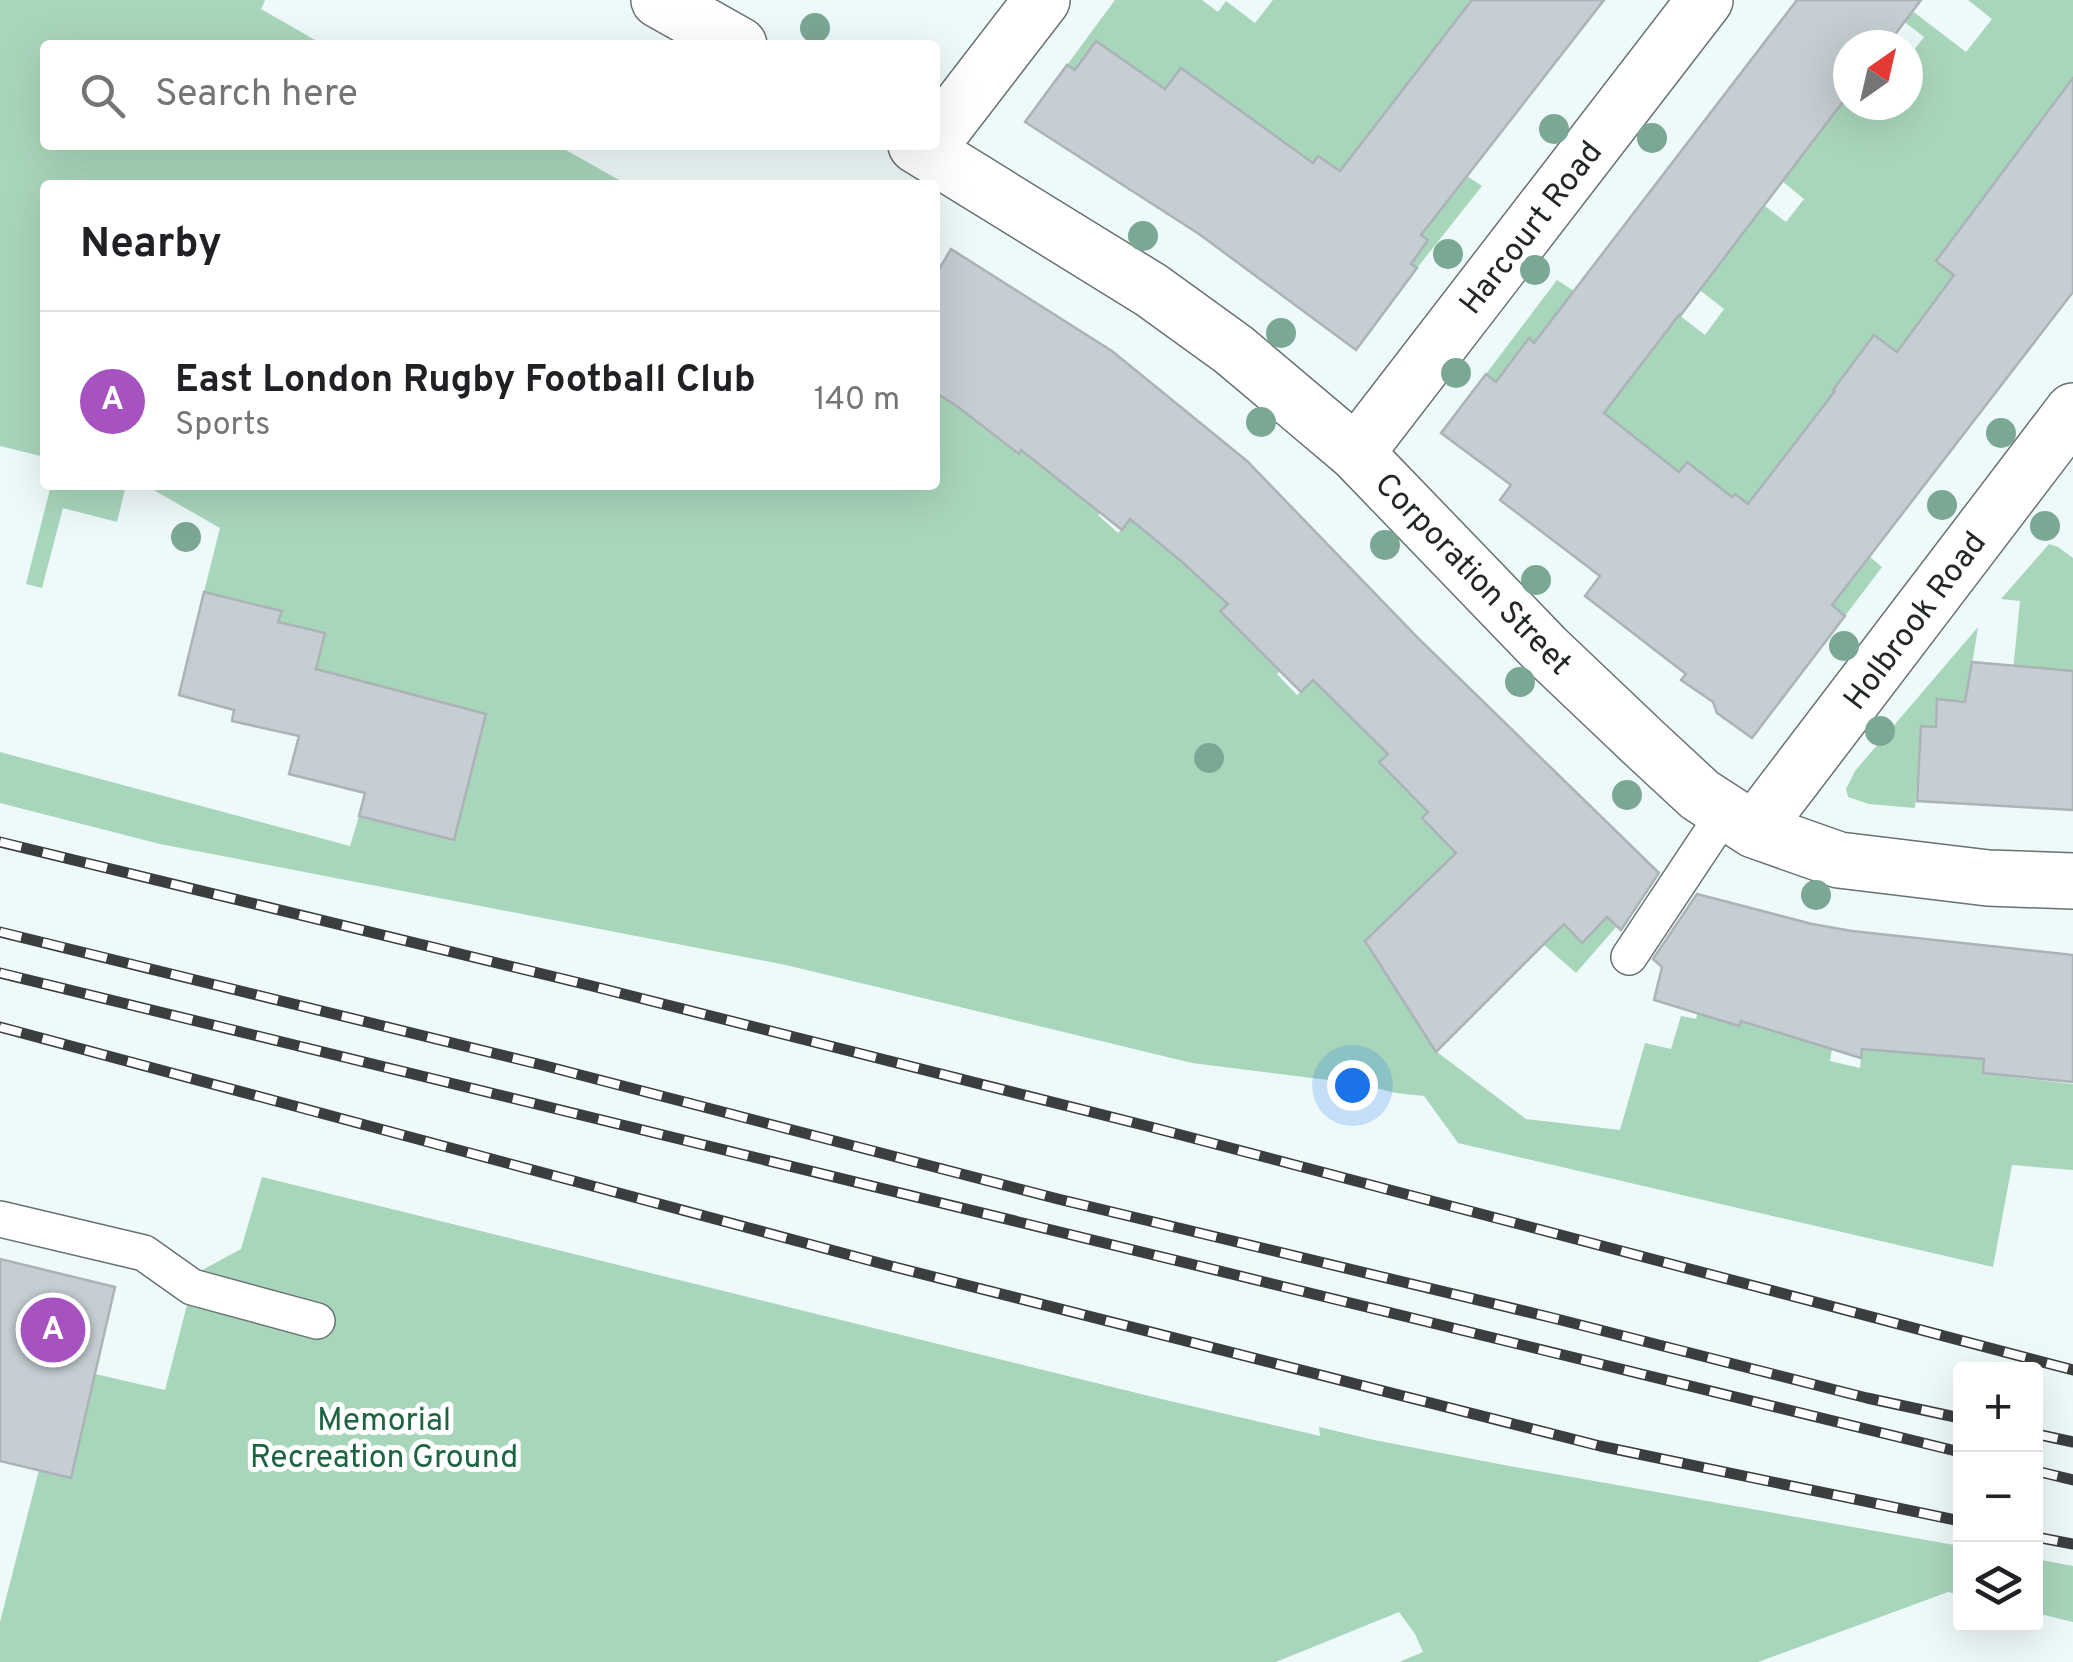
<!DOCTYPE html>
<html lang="en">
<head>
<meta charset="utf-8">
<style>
	body { margin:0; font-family:Overpass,sans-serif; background:#f2f2f2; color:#202124 }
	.controls { position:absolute; right:30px; bottom:30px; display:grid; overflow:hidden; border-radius:10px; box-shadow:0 10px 40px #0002 }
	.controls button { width:90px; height:90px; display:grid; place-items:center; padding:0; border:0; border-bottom:2px solid #e0e0e0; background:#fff; color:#202124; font:50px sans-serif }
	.compass { position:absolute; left:1833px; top:30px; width:90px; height:90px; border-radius:50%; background:#fff; box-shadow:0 10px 40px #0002; rotate:34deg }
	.you { position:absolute; left:1352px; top:1085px; width:35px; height:35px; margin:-25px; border:8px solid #fff; border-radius:50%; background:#1a73e8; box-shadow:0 0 0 15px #1a73e833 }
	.badge { display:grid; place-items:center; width:65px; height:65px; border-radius:50%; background:#a652c1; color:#fff; font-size:32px; font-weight:700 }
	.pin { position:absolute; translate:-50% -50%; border:5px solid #fff; box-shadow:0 2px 10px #0006 }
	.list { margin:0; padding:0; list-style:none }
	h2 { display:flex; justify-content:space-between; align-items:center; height:130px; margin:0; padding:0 40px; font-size:42px }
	h2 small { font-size:32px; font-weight:400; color:#757577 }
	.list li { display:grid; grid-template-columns:65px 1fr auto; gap:30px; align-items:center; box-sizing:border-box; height:180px; padding:0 40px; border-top:2px solid #e0e0e0 }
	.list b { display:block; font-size:38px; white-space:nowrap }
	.list p { margin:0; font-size:32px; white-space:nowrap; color:#757577 }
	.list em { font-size:32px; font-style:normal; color:#757577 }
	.icon { flex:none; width:55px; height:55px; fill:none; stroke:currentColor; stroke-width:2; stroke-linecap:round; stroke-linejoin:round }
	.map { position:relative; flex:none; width:2073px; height:1662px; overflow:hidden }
	.search { position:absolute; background:#fff; box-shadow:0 10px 40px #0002; left:40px; top:40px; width:900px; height:110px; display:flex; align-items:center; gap:25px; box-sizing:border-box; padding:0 35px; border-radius:10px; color:#757577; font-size:38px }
	.panel { position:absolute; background:#fff; box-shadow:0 10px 40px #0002; left:40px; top:180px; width:900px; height:310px; border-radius:10px }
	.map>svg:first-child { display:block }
</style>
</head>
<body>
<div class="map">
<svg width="2073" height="1662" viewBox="0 0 2073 1662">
	<rect width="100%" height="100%" fill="#eef9fa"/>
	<path fill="#a8d6bb" d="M0 0H265L261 9 324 45H45V145H557L628 185H45V457L0 446Z
		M1115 0H1202L1218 12 1226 1 1255 23 1273 0H1473L1467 176 1482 186 1417 268 1411 264 1428 240 1319 157 1282 205 1147 112 1067 65Z
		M1898 0 1966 52 1992 19 1968 0H2073V84L2053 104 2028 137 2073 171 2068 182 2021 146 1936 261 1980 295 1941 294 1906 340 1930 360 1921 371 1874 336 1833 390 1878 426 1818 414 1781 460 1816 508 1873 552 1870 557 1882 567 1845 616 1810 589 1758 512 1735 494 1714 520 1662 494 1553 357 1529 339 1496 381 1486 374 1557 280 1574 291 1679 315 1705 335 1724 309 1675 271 1691 252 1715 270 1751 223 1735 183 1786 222 1804 199 1782 181 1848 94V105H1908V58L1924 37 1877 1Z
		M976 349 1019 453 1058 399 1117 490 1098 515 1118 533 1130 519 1148 534 1178 498 1260 573 1221 611 1294 657 1277 674 1297 695 1315 678 1389 752 1380 762 1428 812 1422 819 1451 848 1561 921 1607 917 1617 926 1576 973 1543 944 1438 870 1365 941 1437 1052 1526 1119 1620 1130 1645 1043 1671 1049 1681 1016 1696 1019 1707 972 1722 975 1713 1018 1739 1026 1741 1021 1835 1032 1830 1061 1860 1068 1863 1037 1973 1021 2013 1077 2073 1084V1170L2012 1165 1993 1267 1458 1143 1424 1096 1396 1093 1360 1084 1192 1063 786 965 160 844 0 803V752L350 846 359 816 454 839 312 682 325 633 278 622 281 612 204 592 220 528 145 485H935V392L945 398Z
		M51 485H126L117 522 63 508 42 588 26 584Z
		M2049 544 2058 547 2073 558V671L1996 703 1938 699 1936 727H1921L1915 808 1869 804 1848 797 1846 789 1855 771 1978 627 1972 665 2013 670 2020 601 2001 599Z
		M262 1177 1157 1398 1320 1436 1319 1427 1374 1440 1504 1465 1960 1546V1595L1948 1592 1758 1662H1399L1423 1652 1415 1634 1399 1612 1276 1662H0V1622L39 1470 71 1478 95 1374 165 1390 195 1274 241 1249Z
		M2036 1559 2073 1566V1622L2036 1613Z"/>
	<path fill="#c5ced2" stroke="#abb3b7" stroke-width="2.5" d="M1472 0H1604L1421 235 1428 240 1411 264 1417 268 1356 350 1199 234 1025 122 1067 65 1075 70 1096 41 1165 89 1181 68 1313 163 1318 156 1340 171Z
		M1797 0H1921L1887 45H1848V95L1680 316 1679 315 1604 413 1679 472 1687 462 1732 497 1735 494 1748 504 1835 391 1833 390 1874 335 1897 352 1954 275 1936 261 2073 78V292L1832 605 1845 616 1752 738 1717 713 1713 702 1681 680 1686 674 1585 596 1600 576 1500 500 1511 485 1441 433 1486 374 1496 382 1529 338 1534 343Z
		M951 249 1112 351 1247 461 1420 640 1659 873 1621 930 1607 917 1582 943 1564 924 1436 1052 1365 941 1456 853 1422 818 1428 812 1379 762 1388 754 1313 680 1301 692 1220 611 1228 604 1181 561 1130 519 1122 530 1021 450 1019 454 958 407 935 392V276Z
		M204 592 282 611 278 622 325 633 316 669 486 714 454 840 359 816 365 793 289 774 299 736 232 721 234 710 179 695Z
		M1972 662 2073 671V810L1917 801 1921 726 1936 727 1937 699 1965 702Z
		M1697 894 1812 924 1852 931 2073 955V1082L1983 1073 1984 1059 1862 1049 1861 1058 1741 1021 1739 1026 1654 1000 1662 967 1653 959Z
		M0 1259 115 1287 71 1478 0 1461Z"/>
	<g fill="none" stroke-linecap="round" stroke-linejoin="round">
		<defs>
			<path id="service" d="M1629 957 1726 811
				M0 1219 144 1253 192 1287 317 1321"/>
			<path id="minor" d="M659 0 739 45
				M935 139 1042 0
				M916 145 1151 290 1234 350 1356 453 1546 650 1645 744 1700 795 1754 830 1839 860 1988 878 2073 881
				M1356 453 1705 0
				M1754 830 2073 411"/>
		</defs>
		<use href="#service" stroke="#697273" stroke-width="38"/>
		<use href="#minor" stroke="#697273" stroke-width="58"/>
		<use href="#service" stroke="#fff" stroke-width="35"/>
		<use href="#minor" stroke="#fff" stroke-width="55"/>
		<defs>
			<path id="rail" d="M0 842 592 986 1147 1126 2073 1370
				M0 932 542 1065 1058 1199 1553 1318 1867 1398 1960 1418
				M0 973 1960 1452
				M0 1027 883 1264 1600 1446 1960 1521
				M2036 1434 2073 1442
				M2036 1471 2073 1480
				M2036 1537 2073 1544"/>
		</defs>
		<use href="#rail" stroke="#3a3e3f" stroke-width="11"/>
		<use href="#rail" stroke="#fff" stroke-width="8" stroke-dasharray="22" stroke-linecap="butt"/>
	</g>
	<g fill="#7ba795">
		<circle cx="815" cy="28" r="15"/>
		<circle cx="1554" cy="129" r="15"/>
		<circle cx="1652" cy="138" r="15"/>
		<circle cx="1143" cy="236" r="15"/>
		<circle cx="1448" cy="254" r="15"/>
		<circle cx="1535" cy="270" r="15"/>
		<circle cx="1281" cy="333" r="15"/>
		<circle cx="1456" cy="373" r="15"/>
		<circle cx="1261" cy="422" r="15"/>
		<circle cx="2001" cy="433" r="15"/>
		<circle cx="1942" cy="505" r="15"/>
		<circle cx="2045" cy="526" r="15"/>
		<circle cx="186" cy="537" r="15"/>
		<circle cx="1385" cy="545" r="15"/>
		<circle cx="1536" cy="580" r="15"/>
		<circle cx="1844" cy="646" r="15"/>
		<circle cx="1520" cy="682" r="15"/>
		<circle cx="1880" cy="731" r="15"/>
		<circle cx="1209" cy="758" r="15"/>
		<circle cx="1627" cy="795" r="15"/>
		<circle cx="1816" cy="895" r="15"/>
	</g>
	<g text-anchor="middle" stroke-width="10" stroke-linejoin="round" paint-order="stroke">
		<g font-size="32" fill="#232727" stroke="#fff">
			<text transform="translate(1530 227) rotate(-52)" y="11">Harcourt Road</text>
			<text transform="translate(1474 573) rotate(46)" y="11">Corporation Street</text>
			<text transform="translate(1914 620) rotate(-53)" y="11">Holbrook Road</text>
		</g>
		<g font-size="32" fill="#1d6443" stroke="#fff">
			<text x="384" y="1430">Memorial<tspan x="384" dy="37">Recreation Ground</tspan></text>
		</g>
	</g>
</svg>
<div class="controls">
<button>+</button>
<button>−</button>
<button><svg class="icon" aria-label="layers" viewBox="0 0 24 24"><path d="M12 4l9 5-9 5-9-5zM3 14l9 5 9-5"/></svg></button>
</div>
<svg class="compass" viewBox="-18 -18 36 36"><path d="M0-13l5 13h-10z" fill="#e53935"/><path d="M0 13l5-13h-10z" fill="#757577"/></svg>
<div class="you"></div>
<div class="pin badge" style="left:53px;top:1330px">A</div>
<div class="search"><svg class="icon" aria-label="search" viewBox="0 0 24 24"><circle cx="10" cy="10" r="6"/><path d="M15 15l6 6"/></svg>Search here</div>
<section class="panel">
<h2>Nearby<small></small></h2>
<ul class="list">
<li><span class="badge">A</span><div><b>East London Rugby Football Club</b><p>Sports</p></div><em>140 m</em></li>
</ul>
</section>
</div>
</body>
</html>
